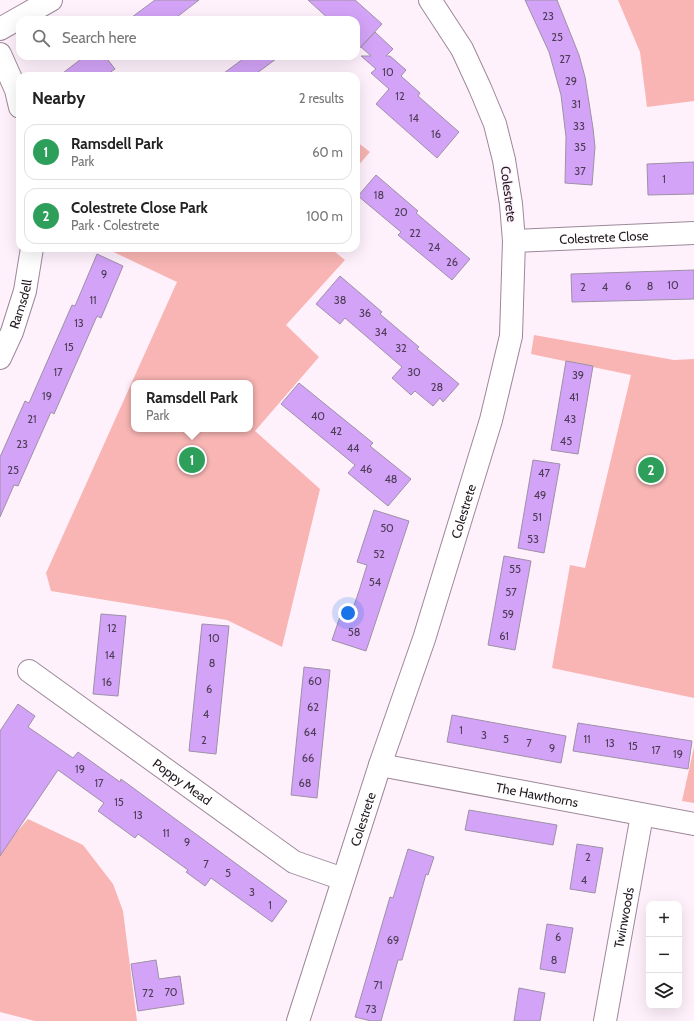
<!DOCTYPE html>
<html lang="en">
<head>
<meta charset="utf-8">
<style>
	body { margin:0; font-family:Cabin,sans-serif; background:#f6f6f6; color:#222 }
	.controls { position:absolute; right:12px; bottom:12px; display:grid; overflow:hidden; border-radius:8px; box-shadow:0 4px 16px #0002 }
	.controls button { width:36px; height:36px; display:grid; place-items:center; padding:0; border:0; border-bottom:1px solid #e0e0e0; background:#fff; color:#222; font:20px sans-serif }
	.you { position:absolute; left:348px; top:613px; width:14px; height:14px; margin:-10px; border:3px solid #fff; border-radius:50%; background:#1a73e8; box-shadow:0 0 0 6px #1a73e833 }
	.badge { display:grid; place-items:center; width:26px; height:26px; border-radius:50%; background:#2f7383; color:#fff; font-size:13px; font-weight:700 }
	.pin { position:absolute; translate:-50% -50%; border:2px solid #fff; box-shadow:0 1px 4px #0006 }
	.popup { position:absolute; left:131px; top:380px; width:122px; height:52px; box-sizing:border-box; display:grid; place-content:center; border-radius:8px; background:#fff; filter:drop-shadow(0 1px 3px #0005); font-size:13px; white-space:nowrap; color:#767676 }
	.popup b { font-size:15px; color:#222 }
	.popup::after { content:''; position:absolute; left:50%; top:100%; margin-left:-8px; border:8px solid transparent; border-top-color:#fff }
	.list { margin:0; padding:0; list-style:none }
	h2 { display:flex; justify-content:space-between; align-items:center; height:52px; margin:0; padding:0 16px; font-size:17px }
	h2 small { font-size:13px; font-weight:400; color:#767676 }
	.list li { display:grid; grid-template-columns:26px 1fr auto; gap:12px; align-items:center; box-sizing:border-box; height:56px; margin:0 8px 8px; padding:0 8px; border:1px solid #e0e0e0; border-radius:12px }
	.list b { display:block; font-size:15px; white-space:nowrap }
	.list p { margin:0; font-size:13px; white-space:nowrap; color:#767676 }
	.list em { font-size:13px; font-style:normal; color:#767676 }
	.icon { flex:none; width:22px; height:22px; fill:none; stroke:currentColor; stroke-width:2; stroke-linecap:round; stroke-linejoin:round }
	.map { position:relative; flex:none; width:694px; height:1021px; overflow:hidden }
	.search { position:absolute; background:#fff; box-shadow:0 4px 16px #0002; left:16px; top:16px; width:344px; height:44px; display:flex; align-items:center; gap:10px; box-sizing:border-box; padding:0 14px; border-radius:12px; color:#767676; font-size:15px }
	.panel { position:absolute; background:#fff; box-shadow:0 4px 16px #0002; left:16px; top:72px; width:344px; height:180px; border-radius:12px }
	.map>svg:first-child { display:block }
</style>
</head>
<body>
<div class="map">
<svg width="694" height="1021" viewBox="0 0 694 1021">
	<rect width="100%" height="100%" fill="#fff1fc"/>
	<path fill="#f8b5b3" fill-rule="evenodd" d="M618 0H694V101L647 107 640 52Z
		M356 141 370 152 356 168Z
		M105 248H330L345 260 286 325 319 357 255 431 320 489 282 647 227 620 51 591 46 573 177 282ZM134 383H250V429H134Z
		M534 335 674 360 694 359V698L552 668 570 565 585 568 631 375 531 354Z
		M694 747V803L682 801Z
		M28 819 83 845 113 884 123 911 137 1021H35L0 1012V851Z"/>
	<path fill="#d3a3f7" stroke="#9d91a6" d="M155 0H199L173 20H128Z
		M308 0H355L382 24 356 52V20H330Z
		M525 0H557L579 55 585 77 593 128 595 147 592 185 565 183 566 137 561 95 549 52Z
		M375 32 393 49 386 56H390L406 70 401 76 420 93 418 96 459 132 437 158 376 104 389 89 371 73 376 69 361 56H371L361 47Z
		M85 56H105L115 69 105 76H59Z
		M247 56H280L253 76H220Z
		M694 162V194L648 195 647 164Z
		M376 175 418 211 416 213 470 259 452 280 398 235 401 232 358 196Z
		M97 254 123 266 101 318 97 316 54 414 51 412 18 486 14 485 0 517V457L25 401 29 403 72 305 75 306Z
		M694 270V299L572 302 571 274Z
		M340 276 382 312 380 314 419 347 417 349 459 384 443 402 440 398 433 406 415 391 411 395 392 378 402 367 345 318 340 324 316 304Z
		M566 361 593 366 578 454 551 450Z
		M299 383 373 443 370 446 411 479 388 506 348 473 355 465 281 404Z
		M533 460 560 464 544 553 518 548Z
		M374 510 409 521 366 651 332 640 341 614 350 617 359 591 367 565 357 562Z
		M504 556 531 561 515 650 488 645Z
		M101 614 126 616 118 696 93 694Z
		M202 624 229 626 216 754 189 751Z
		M304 667 330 670 317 798 291 795Z
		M18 704 35 716 28 727 73 758 78 752 120 782 121 779 287 901 272 922 211 878 205 886 186 872 188 870 138 834 135 838 98 811 104 803 58 770 0 856V731Z
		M452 715 566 736 561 763 447 742Z
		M578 723 692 741 688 769 573 751Z
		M469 810 557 825 553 845 465 830Z
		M577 844 603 848 595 893 570 889Z
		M408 849 434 857 428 875 426 874 402 960H398L381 1021H371L355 1017 390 897 393 898Z
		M547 924 573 928 565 973 540 969Z
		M156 960 159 979 180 976 184 1004 138 1011 131 964Z
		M519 988 545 993 540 1021H514Z"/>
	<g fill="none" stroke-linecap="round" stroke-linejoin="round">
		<defs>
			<g id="minor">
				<path d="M0 29 51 0"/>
				<path d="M0 54 16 90 20 107"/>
				<path id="s1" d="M514 241 694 233"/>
				<path id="s2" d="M0 358 12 332 25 291 32 248"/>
				<path id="s3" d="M29 671 294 862 343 879"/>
				<path id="s4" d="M380 765 694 824"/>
				<path id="s5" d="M298 1021 380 765 424 639 491 420 511 336 514 241 511 204 504 160 495 124 480 88 462 49 430 0"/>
				<path id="s6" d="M605 1021 642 815"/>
			</g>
		</defs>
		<use href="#minor" stroke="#9d8898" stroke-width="24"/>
		<use href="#minor" stroke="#fff" stroke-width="22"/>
	</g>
	<g text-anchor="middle" stroke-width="3" stroke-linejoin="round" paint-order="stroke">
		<g font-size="11" fill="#4e3c56">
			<text x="548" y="20">23</text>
			<text x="557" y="41">25</text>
			<text x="565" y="63">27</text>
			<text x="388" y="76">10</text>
			<text x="571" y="85">29</text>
			<text x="400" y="100">12</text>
			<text x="576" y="108">31</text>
			<text x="414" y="122">14</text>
			<text x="579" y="130">33</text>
			<text x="436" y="138">16</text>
			<text x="580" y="151">35</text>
			<text x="580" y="175">37</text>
			<text x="664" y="183">1</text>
			<text x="379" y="199">18</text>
			<text x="401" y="216">20</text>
			<text x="415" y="237">22</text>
			<text x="434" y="251">24</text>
			<text x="452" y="266">26</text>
			<text x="104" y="278">9</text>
			<text x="673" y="289">10</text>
			<text x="628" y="290">6</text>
			<text x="650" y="290">8</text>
			<text x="583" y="291">2</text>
			<text x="605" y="291">4</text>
			<text x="93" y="304">11</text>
			<text x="340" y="304">38</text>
			<text x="365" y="317">36</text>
			<text x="79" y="327">13</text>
			<text x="381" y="336">34</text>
			<text x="69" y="351">15</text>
			<text x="401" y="352">32</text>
			<text x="58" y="376">17</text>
			<text x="414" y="376">30</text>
			<text x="578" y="379">39</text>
			<text x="437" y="391">28</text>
			<text x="47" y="400">19</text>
			<text x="574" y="401">41</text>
			<text x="318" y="420">40</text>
			<text x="32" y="423">21</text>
			<text x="570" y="423">43</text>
			<text x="336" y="435">42</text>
			<text x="566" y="445">45</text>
			<text x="22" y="448">23</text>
			<text x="353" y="452">44</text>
			<text x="366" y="473">46</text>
			<text x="13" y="474">25</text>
			<text x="544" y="477">47</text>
			<text x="391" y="483">48</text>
			<text x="540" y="499">49</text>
			<text x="537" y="521">51</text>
			<text x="387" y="532">50</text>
			<text x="533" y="543">53</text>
			<text x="379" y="558">52</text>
			<text x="515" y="573">55</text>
			<text x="375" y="586">54</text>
			<text x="511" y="596">57</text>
			<text x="508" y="618">59</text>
			<text x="112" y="632">12</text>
			<text x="354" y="636">58</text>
			<text x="504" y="640">61</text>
			<text x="214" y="642">10</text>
			<text x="110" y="659">14</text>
			<text x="212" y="667">8</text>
			<text x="315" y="685">60</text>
			<text x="107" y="686">16</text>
			<text x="209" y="693">6</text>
			<text x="313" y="711">62</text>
			<text x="206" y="718">4</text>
			<text x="461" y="734">1</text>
			<text x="310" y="736">64</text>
			<text x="484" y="739">3</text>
			<text x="506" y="743">5</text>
			<text x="587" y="743">11</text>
			<text x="204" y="744">2</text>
			<text x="529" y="747">7</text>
			<text x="610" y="747">13</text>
			<text x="633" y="750">15</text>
			<text x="552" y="752">9</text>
			<text x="656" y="754">17</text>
			<text x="678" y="758">19</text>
			<text x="308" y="762">66</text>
			<text x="80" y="773">19</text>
			<text x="99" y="787">17</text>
			<text x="305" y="787">68</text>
			<text x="119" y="806">15</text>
			<text x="138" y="819">13</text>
			<text x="166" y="837">11</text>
			<text x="187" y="846">9</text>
			<text x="588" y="861">2</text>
			<text x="206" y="868">7</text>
			<text x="228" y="877">5</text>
			<text x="584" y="884">4</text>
			<text x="252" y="896">3</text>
			<text x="270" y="909">1</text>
			<text x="558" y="941">6</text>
			<text x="393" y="944">69</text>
			<text x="554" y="964">8</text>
			<text x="378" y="989">71</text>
			<text x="171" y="996">70</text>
			<text x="148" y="997">72</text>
			<text x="371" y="1013">73</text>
		</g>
		<g font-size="13" fill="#221a20" stroke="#fff1fc">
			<text transform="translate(509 194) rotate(83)" y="5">Colestrete</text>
			<text dy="5" stroke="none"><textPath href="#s1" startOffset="90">Colestrete Close</textPath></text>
			<text dy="5" stroke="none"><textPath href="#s2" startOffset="58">Ramsdell</textPath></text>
			<text dy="5" stroke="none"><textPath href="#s5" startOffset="536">Colestrete</textPath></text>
			<text dy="5" stroke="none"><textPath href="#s3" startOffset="189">Poppy Mead</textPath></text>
			<text dy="5" stroke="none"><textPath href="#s4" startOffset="160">The Hawthorns</textPath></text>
			<text dy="5" stroke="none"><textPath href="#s5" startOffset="212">Colestrete</textPath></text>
			<text dy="5" stroke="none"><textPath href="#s6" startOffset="105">Twinwoods</textPath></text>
		</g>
	</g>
</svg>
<div class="controls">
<button>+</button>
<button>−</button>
<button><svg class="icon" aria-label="layers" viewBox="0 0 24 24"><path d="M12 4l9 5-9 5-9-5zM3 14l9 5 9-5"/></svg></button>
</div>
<div class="you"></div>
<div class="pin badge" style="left:192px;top:460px;background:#2e9e5b">1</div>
<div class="popup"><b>Ramsdell Park</b>Park</div>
<div class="pin badge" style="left:651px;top:470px;background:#2e9e5b">2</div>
<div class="search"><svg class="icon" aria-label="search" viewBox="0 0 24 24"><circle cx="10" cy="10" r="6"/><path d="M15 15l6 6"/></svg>Search here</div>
<section class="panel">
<h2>Nearby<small>2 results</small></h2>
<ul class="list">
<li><span class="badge" style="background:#2e9e5b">1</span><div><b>Ramsdell Park</b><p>Park</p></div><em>60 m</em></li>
<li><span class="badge" style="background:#2e9e5b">2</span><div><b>Colestrete Close Park</b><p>Park · Colestrete</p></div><em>100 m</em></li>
</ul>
</section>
</div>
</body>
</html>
